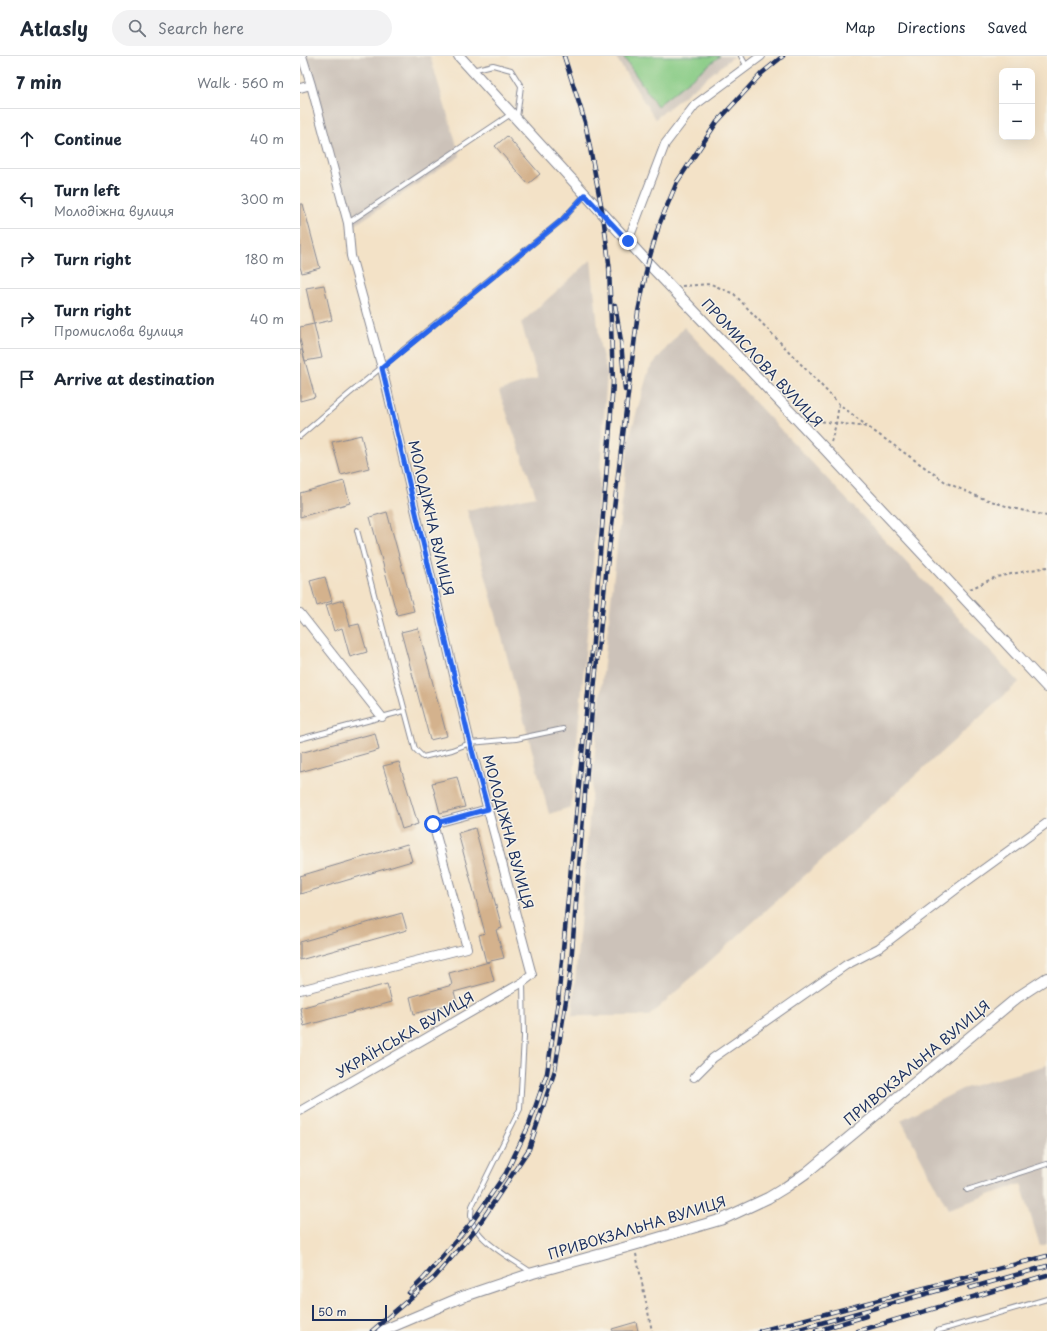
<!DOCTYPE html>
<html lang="en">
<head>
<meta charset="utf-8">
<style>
	body { margin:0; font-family:"Playpen Sans",sans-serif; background:#f2f2f3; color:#1f2937 }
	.controls { position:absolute; right:12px; top:12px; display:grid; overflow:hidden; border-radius:8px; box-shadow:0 4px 16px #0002 }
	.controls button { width:36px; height:36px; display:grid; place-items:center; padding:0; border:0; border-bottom:1px solid #e0e1e3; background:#fff; color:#1f2937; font:20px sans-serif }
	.scale { position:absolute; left:12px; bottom:10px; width:75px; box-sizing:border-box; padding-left:4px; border:2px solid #1b2f5e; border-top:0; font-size:11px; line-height:14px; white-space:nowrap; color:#1b2f5e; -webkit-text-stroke:3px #f7f3e8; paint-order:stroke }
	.stop { position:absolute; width:12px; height:12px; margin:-9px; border:3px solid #2563eb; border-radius:50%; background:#fff }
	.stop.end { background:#2563eb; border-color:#fff; box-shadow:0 1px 4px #0008 }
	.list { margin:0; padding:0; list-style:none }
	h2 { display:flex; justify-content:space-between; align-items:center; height:52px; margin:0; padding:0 16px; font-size:17px }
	h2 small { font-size:13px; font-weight:400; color:#747a83 }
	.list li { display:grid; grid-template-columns:26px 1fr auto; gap:12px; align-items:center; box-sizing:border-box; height:60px; padding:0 16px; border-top:1px solid #e0e1e3 }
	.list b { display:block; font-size:15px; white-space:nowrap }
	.list p { margin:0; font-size:13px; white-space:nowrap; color:#747a83 }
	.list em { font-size:13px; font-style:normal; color:#747a83 }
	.icon { flex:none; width:22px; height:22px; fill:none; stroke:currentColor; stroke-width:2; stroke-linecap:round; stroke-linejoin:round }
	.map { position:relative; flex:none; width:747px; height:1275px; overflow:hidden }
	header { display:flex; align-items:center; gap:24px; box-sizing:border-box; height:56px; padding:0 20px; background:#fff; border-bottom:1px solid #e0e1e3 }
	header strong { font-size:19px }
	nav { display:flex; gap:22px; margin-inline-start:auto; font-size:14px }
	.search { width:280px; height:36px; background:#f2f2f3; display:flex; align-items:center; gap:10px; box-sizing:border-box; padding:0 14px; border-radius:22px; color:#747a83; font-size:15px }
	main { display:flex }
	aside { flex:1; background:#fff }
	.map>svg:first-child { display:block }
</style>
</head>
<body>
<header>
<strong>Atlasly</strong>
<div class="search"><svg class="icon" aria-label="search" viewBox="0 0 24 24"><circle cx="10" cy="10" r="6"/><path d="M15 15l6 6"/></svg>Search here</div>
<nav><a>Map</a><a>Directions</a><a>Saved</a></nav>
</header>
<main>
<aside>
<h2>7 min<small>Walk · 560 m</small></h2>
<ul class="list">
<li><svg class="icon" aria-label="ahead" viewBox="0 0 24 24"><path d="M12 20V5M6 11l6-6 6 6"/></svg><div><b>Continue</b></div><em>40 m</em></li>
<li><svg class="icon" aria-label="left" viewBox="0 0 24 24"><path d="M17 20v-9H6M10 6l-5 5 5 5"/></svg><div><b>Turn left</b><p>Молодіжна вулиця</p></div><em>300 m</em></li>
<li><svg class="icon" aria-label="right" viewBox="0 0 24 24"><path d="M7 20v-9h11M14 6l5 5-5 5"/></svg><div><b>Turn right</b></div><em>180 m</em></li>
<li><svg class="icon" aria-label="right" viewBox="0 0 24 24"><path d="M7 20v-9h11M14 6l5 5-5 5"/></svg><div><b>Turn right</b><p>Промислова вулиця</p></div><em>40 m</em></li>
<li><svg class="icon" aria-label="arrive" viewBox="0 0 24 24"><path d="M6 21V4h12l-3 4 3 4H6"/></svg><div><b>Arrive at destination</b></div></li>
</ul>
</aside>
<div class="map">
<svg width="747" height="1275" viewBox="0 0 747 1275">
	<rect width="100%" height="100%" fill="#f7f3e8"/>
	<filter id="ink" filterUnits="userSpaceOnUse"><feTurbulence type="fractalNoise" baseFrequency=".025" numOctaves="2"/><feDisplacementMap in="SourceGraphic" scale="8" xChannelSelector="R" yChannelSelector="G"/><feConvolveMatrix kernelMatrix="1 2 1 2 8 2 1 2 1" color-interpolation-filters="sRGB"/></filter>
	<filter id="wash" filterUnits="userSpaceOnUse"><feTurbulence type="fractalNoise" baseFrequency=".012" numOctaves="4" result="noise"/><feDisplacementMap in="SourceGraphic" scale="16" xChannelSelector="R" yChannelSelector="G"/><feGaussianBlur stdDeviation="0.9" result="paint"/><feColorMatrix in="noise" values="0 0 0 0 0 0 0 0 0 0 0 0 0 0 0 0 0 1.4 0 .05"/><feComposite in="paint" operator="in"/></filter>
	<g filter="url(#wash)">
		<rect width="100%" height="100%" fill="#f3e2c7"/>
		<path fill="#ccc2b9" d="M6 0H130L160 100 53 170Z
			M315 0H434L355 63Z
			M291 204 300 290 307 317 293 513 271 751 249 758 184 514 167 454 236 440 199 335 238 322 221 267Z
			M384 271 719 626 349 960H272L298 662 329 383 349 313Z
			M747 1009V1188L740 1190 721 1128 648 1153 601 1064 662 1033Z"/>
		<path fill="#87cb84" stroke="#517d71" d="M323 0H420L357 50Z"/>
		<g id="blocks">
			<path fill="#d4b28d" d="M207 80 240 118 228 128 195 90Z
				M0 148H3L20 212 2 217 0 211Z
				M24 229 32 264 14 268 6 232Z
				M14 268 22 302 5 305 0 283V271Z
				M0 294H2L15 341 0 345Z
				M61 379 69 412 41 419 32 386Z
				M44 425 50 447 0 461V437Z
				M87 456 114 555 97 559 70 461Z
				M25 521 32 545 17 550 10 525Z
				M43 544 50 570 59 568 67 596 50 601 42 572 34 575 26 549Z
				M118 572 147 680 130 684 101 576Z
				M75 677 79 694 0 716V697Z
				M99 706 118 768 102 773 83 710Z
				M157 721 165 751 140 757 132 727Z
				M175 772 202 872 196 874 204 902 186 906 179 879 185 877 158 777Z
				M107 788 112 805 0 838V820Z
				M102 857 107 874 0 904V886Z
				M189 906 194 925 154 936 157 946 114 958 110 941 152 929 149 917Z
				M87 928 92 946 4 970 0 952Z
				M336 1266 338 1275H313L312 1273Z"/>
		</g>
	</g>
	<g filter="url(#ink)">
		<use href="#blocks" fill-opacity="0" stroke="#878892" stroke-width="1"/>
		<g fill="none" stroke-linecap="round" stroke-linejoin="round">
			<defs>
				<path id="service" d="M441 0 447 11
					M172 14 193 9 211 14 221 30 217 62
					M48 167 211 58
					M0 380 49 338 262 164 285 139
					M57 474 115 693 123 701 152 694 170 687 216 683 263 673
					M0 683 104 655
					M223 926 224 981 220 1053 172 1150C172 1152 171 1156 171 1159 171 1182 214 1204 231 1216
					M667 1134 747 1108
					M637 1275 747 1243"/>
				<path id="minor" d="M0 32 11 29
					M328 185 365 88 395 49 461 0
					M0 557 82 661
					M0 934 167 892 133 768 188 753
					M394 1021 413 1002 546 909 579 892 663 828 747 767
					M0 1055 223 926 232 919 170 687 82 312 51 200 48 167 11 29 2 0"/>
				<path id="tertiary" d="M159 0 348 207 495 361 747 631
					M82 1275 162 1241 233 1217 334 1189 423 1163 468 1142 486 1131 506 1117 718 941 747 922"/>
			</defs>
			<use href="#service" stroke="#878892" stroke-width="6"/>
			<use href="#minor" stroke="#878892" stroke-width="10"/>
			<use href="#tertiary" stroke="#878892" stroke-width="12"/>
			<path stroke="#878892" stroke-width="2" stroke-dasharray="3 3" stroke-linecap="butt" d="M382 230 411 228 434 238 539 348 567 370
				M510 364 568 371 647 427 679 441 712 452 747 460
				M531 386 536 368 539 348
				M670 533 696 521 747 511
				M336 1198 352 1275"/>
			<use href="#service" stroke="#fff" stroke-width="4"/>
			<use href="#minor" stroke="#fff" stroke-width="8"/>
			<use href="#tertiary" stroke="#fff" stroke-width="10"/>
			<defs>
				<path id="rail" d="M264 0 285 66 303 159 310 215
					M315 249 321 285 325 334
					M670 1232 747 1210
					M109 1237 124 1222 172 1166 206 1117 229 1069 247 1017 258 945 293 586 309 384 313 327 309 209
					M72 1275 135 1221 176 1173 229 1093 255 1014 270 919 292 653 306 518 338 256 348 207 359 169 377 126 417 66 462 17 483 0
					M460 1275 747 1200
					M492 1275 676 1224
					M516 1275 566 1260
					M558 1275 747 1219"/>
			</defs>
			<use href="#rail" stroke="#1b2f5e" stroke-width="4.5"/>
			<use href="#rail" stroke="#f7f3e8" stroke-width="3" stroke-dasharray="9" stroke-linecap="butt"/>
		</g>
	</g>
	<g fill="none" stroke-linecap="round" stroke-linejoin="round" filter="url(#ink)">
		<path stroke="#2563eb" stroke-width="5" d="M133 768 188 753 170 687 82 312 262 164 285 139 328 185"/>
	</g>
	<g text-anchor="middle" stroke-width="3" stroke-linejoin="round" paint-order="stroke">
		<g font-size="14" fill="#1b2f5e" stroke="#f7f3e8">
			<text transform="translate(462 307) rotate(47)" y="5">ПРОМИСЛОВА ВУЛИЦЯ</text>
			<text transform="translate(131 462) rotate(77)" y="5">МОЛОДІЖНА ВУЛИЦЯ</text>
			<text transform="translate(208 776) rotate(75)" y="5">МОЛОДІЖНА ВУЛИЦЯ</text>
			<text transform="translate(105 979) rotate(-30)" y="5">УКРАЇНСЬКА ВУЛИЦЯ</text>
			<text transform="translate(617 1007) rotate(-40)" y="5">ПРИВОКЗАЛЬНА ВУЛИЦЯ</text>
			<text transform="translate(337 1172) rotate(-17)" y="5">ПРИВОКЗАЛЬНА ВУЛИЦЯ</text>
		</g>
	</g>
</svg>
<div class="controls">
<button>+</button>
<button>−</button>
</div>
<div class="scale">50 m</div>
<div class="stop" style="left:133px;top:768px"></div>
<div class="stop end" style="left:328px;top:185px"></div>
</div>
</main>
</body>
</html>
